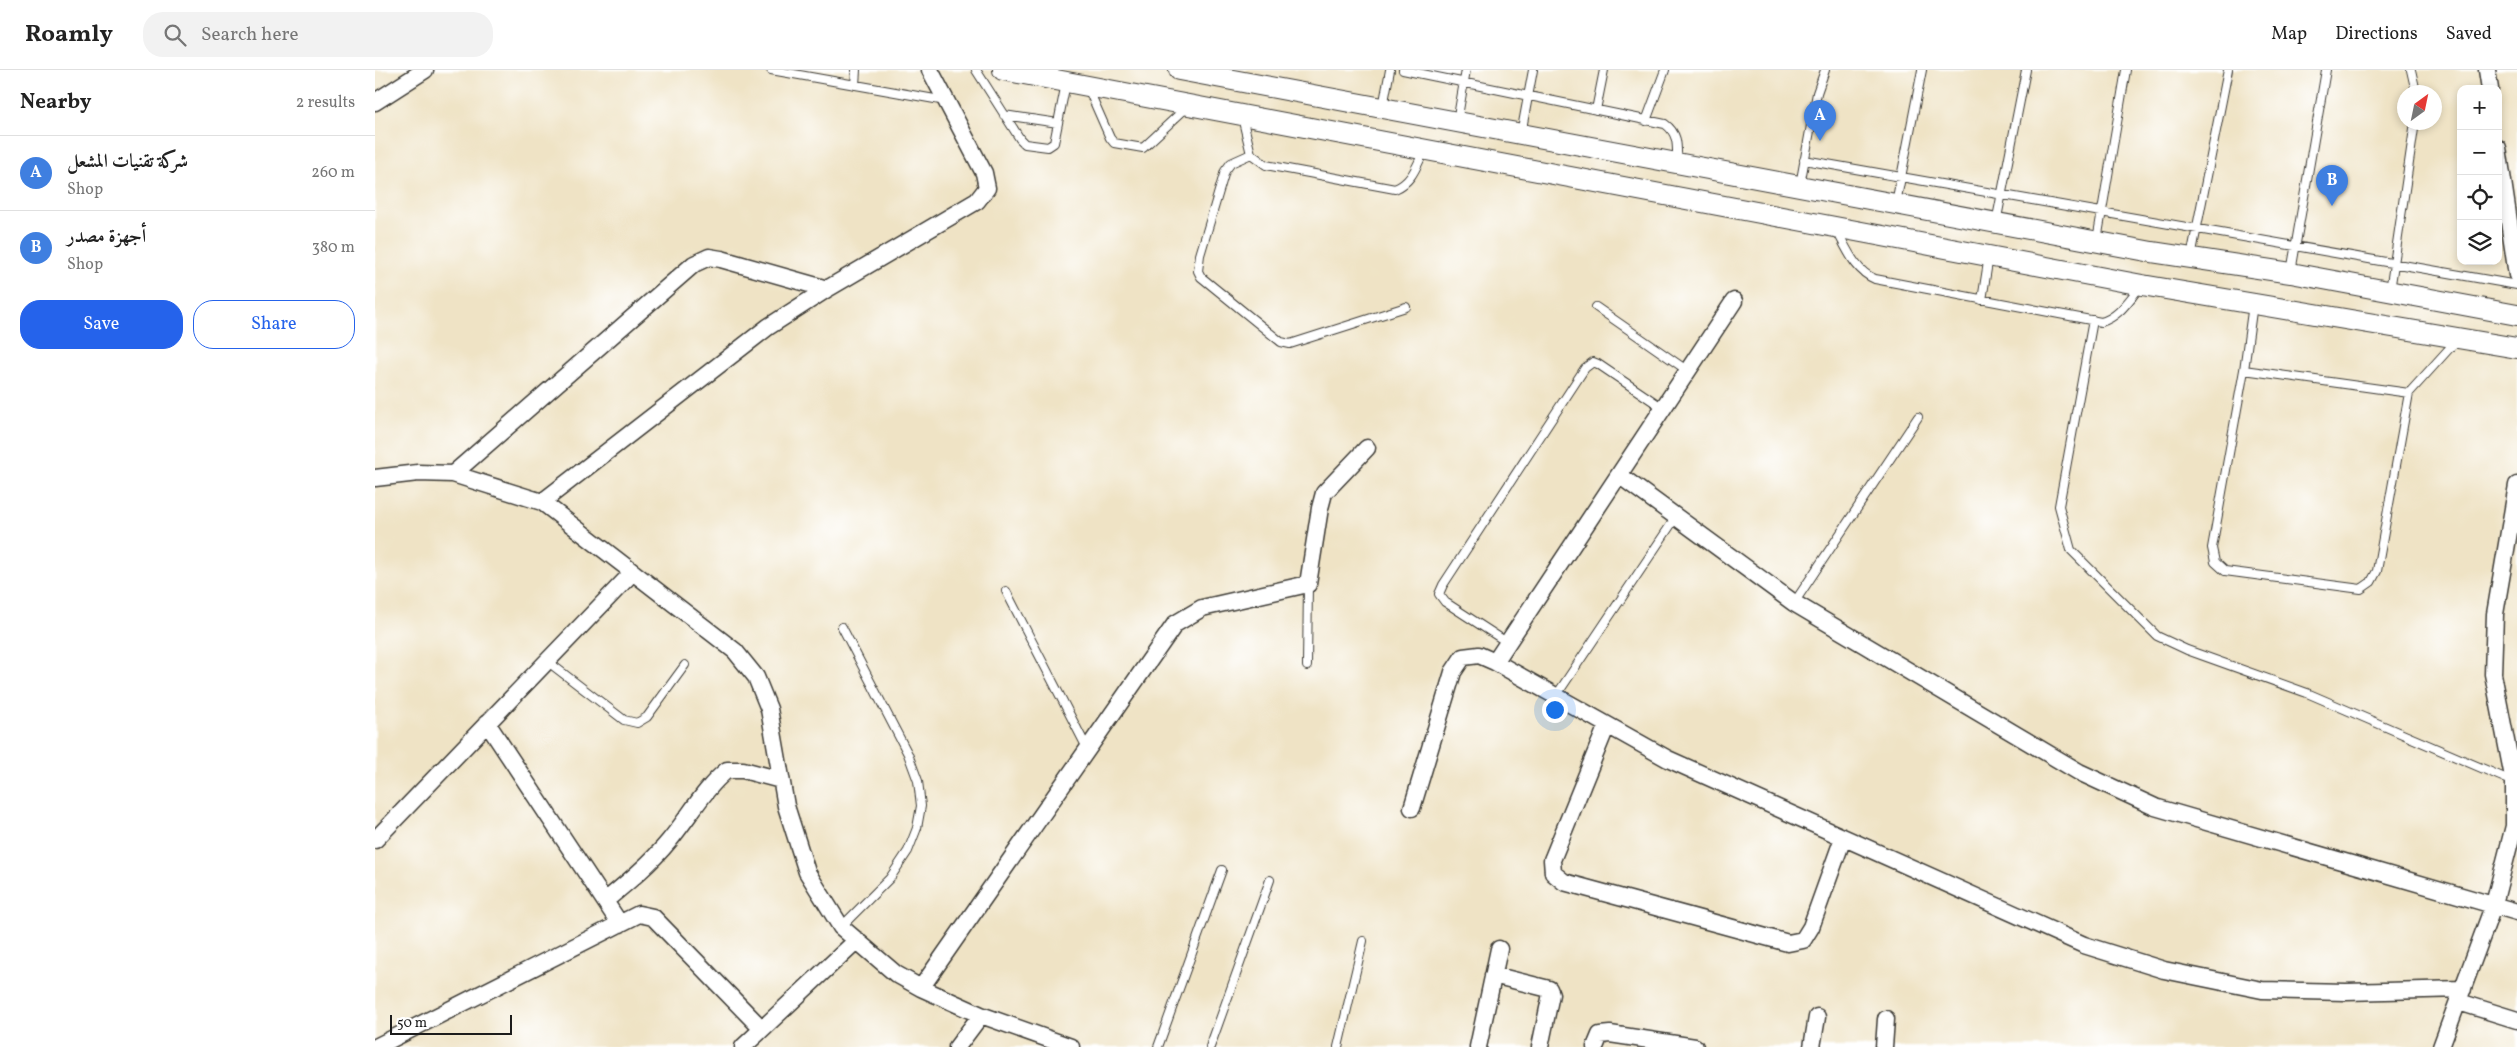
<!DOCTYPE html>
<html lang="en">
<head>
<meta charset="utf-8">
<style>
	body { margin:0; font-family:Vollkorn,Amiri,serif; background:#f2f2f2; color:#222 }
	.controls { position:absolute; right:15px; top:15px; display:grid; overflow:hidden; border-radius:10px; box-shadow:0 2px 8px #0003 }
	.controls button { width:45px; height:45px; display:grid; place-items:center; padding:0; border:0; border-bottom:1px solid #e0e0e0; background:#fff; color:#222; font:25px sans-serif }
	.compass { position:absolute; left:2022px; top:15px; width:45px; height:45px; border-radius:50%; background:#fff; box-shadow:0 2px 8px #0003; rotate:33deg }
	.scale { position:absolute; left:15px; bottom:12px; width:122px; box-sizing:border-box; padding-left:5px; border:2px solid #1c1c1c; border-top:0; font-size:14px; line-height:18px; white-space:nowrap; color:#1c1c1c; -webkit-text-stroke:4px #fff; paint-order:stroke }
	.you { position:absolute; left:1179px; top:639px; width:18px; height:18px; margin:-12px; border:4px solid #fff; border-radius:50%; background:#1a73e8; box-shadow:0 0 0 8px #1a73e833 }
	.badge { display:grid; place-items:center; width:32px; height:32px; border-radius:50%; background:#2563eb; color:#fff; font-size:16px; font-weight:700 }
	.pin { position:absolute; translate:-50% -41px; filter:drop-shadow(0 1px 2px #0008) }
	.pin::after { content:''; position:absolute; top:26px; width:18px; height:15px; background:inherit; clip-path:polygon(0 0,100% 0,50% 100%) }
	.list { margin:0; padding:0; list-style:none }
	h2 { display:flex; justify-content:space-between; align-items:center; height:65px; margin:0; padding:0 20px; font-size:21px }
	h2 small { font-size:16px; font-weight:400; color:#767676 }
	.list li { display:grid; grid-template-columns:32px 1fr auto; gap:15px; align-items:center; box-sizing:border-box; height:75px; padding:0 20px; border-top:1px solid #e0e0e0 }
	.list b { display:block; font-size:19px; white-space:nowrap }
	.list p { margin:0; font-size:16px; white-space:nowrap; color:#767676 }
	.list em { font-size:16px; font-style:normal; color:#767676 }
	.actions { display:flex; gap:10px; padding:15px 20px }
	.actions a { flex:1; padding:11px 0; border:1px solid #2563eb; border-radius:20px; text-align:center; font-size:18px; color:#2563eb }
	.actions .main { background:#2563eb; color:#fff }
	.icon { flex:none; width:28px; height:28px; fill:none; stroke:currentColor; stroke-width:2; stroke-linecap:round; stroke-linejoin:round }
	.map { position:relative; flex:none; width:2142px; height:977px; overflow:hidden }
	header { display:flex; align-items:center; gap:30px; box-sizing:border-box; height:70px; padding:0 25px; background:#fff; border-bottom:1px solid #e0e0e0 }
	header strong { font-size:24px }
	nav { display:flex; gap:28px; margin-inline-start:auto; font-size:18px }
	.search { width:350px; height:45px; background:#f2f2f2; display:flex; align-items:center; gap:12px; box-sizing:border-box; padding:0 18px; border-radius:20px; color:#767676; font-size:19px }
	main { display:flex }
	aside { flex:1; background:#fff }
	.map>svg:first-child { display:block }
</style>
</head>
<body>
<header>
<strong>Roamly</strong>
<div class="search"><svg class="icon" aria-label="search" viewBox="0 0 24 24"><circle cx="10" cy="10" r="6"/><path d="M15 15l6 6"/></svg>Search here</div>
<nav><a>Map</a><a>Directions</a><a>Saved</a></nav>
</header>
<main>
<aside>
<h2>Nearby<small>2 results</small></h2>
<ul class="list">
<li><span class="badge" style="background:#3f7fe0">A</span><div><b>شركة تقنيات المشعل</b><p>Shop</p></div><em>260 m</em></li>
<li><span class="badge" style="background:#3f7fe0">B</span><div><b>أجهزة مصدر</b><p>Shop</p></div><em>380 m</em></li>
</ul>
<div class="actions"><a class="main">Save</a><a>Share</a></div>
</aside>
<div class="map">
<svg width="2142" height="977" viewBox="0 0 2142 977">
	<rect width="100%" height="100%" fill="#fff"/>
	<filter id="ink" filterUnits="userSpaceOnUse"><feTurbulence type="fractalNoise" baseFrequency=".02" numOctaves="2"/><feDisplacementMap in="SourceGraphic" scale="10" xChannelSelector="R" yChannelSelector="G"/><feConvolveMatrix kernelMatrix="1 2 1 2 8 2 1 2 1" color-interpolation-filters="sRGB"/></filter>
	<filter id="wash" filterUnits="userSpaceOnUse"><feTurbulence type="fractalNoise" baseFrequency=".0096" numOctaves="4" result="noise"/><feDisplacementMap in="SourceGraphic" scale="20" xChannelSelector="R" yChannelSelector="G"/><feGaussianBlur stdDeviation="1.12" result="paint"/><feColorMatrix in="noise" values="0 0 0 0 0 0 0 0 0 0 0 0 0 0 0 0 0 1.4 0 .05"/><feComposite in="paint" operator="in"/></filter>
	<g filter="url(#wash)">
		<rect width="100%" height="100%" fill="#efe3c5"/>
	</g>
	<g filter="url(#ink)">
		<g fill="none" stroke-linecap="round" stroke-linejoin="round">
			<defs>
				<path id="service" d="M396 0 571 31
					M601 0 645 69 650 74 673 77 679 73 691 13
					M1028 0 1290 54C1304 64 1302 77 1302 93
					M2036 0 2041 22
					M480 15 481 0
					M713 18 735 68 739 73 768 78 812 37
					M1008 37 1015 0
					M1221 40 1229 0
					M629 45 683 53
					M867 47 876 84 891 95 1020 119C1037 112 1041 97 1049 81
					M1271 51 1290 0
					M1082 52 1091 0
					M1146 64 1158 0
					M876 84 856 93 850 101 825 185 823 201 826 207 906 272 915 274 1031 237
					M1429 90C1667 134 1905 172 2142 215
					M1425 115 1442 23 1450 0
					M1521 133 1547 0
					M1621 153 1651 0
					M1462 161C1472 179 1480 201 1500 209L1726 252C1744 247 1753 231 1765 217
					M1722 170 1751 0
					M1816 187 1853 0
					M1916 202 1951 0
					M2015 221 2040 52
					M1607 230 1614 186
					M1878 234 1869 300 2034 323 2081 271
					M1221 237 1313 301
					M1718 250 1684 436 1696 480 1782 566 1812 580 1932 623 2139 712
					M1869 300 1837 478 1840 492 1850 501 1986 519 1996 512 2002 501 2034 323
					M631 521 712 678
					M1419 533 1543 347
					M1133 573 1070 532 1064 524 1068 515 1210 298 1218 292 1223 294 1288 338
					M172 591 249 650 262 653 272 647 310 595
					M932 596 933 514
					M1181 626 1301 447
					M466 857 515 808 533 781 542 758 546 736 543 711 533 684 467 557
					M783 977 847 800
					M835 977 895 810
					M963 977 988 871"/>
				<path id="minor" d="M2112 0 2115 19
					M0 32 50 0
					M2123 78 2142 205
					M78 404 319 194 334 187 346 189 452 219
					M1244 405 1419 533 1704 702 1780 737 2142 842
					M0 408 43 403 78 404 167 432 360 581 381 607 394 639 411 736 432 802 466 857 521 904 546 918 606 945 696 977
					M167 432 393 257 452 219 602 131 612 118 609 103 555 0
					M1120 592 1359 231
					M112 653 245 854
					M1232 655 1177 790 1178 803 1189 812 1413 873 1428 870 1436 857 1468 768
					M1037 738 1078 602 1088 587 1104 585 1120 592 1293 689 1709 875 1789 900 1887 920 1971 922 2088 919
					M0 770 258 502
					M230 831C253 812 275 794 294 771 314 747 329 719 352 700H368L406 710
					M1118 905 1174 919 1176 924 1165 977
					M546 918 800 554 827 538 933 514 945 438 949 423 992 378
					M2084 932 2142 950
					M1 977 264 844 278 847 387 959
					M368 977 482 870
					M582 977 606 945
					M1103 977 1124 879
					M1220 977 1225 965 1235 964 1320 977
					M1437 977 1442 947
					M1509 977 1511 949
					M2066 977 2119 834 2139 756V712L2118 604 2120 544 2142 415"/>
				<path id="tertiary" d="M628 0 1767 215 2142 278
					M804 0 1777 182 1916 203 2142 245"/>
			</defs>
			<use href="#service" stroke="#3c3a35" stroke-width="10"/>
			<use href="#minor" stroke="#3c3a35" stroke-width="19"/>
			<use href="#tertiary" stroke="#3c3a35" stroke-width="22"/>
			<use href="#service" stroke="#fff" stroke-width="8"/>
			<use href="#minor" stroke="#fff" stroke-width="16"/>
			<use href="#tertiary" stroke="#fff" stroke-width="20"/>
		</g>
	</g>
</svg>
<div class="controls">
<button>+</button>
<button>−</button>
<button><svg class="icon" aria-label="locate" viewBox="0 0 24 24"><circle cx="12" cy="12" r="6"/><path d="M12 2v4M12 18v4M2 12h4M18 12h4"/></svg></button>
<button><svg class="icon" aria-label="layers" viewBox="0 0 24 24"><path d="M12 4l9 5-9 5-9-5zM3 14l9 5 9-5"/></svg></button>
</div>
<svg class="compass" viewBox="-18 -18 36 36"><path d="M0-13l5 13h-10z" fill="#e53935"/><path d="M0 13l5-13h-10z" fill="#767676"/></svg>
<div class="scale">50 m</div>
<div class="you"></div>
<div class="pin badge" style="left:1445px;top:71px;background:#3f7fe0">A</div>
<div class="pin badge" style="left:1957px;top:136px;background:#3f7fe0">B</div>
</div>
</main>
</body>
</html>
